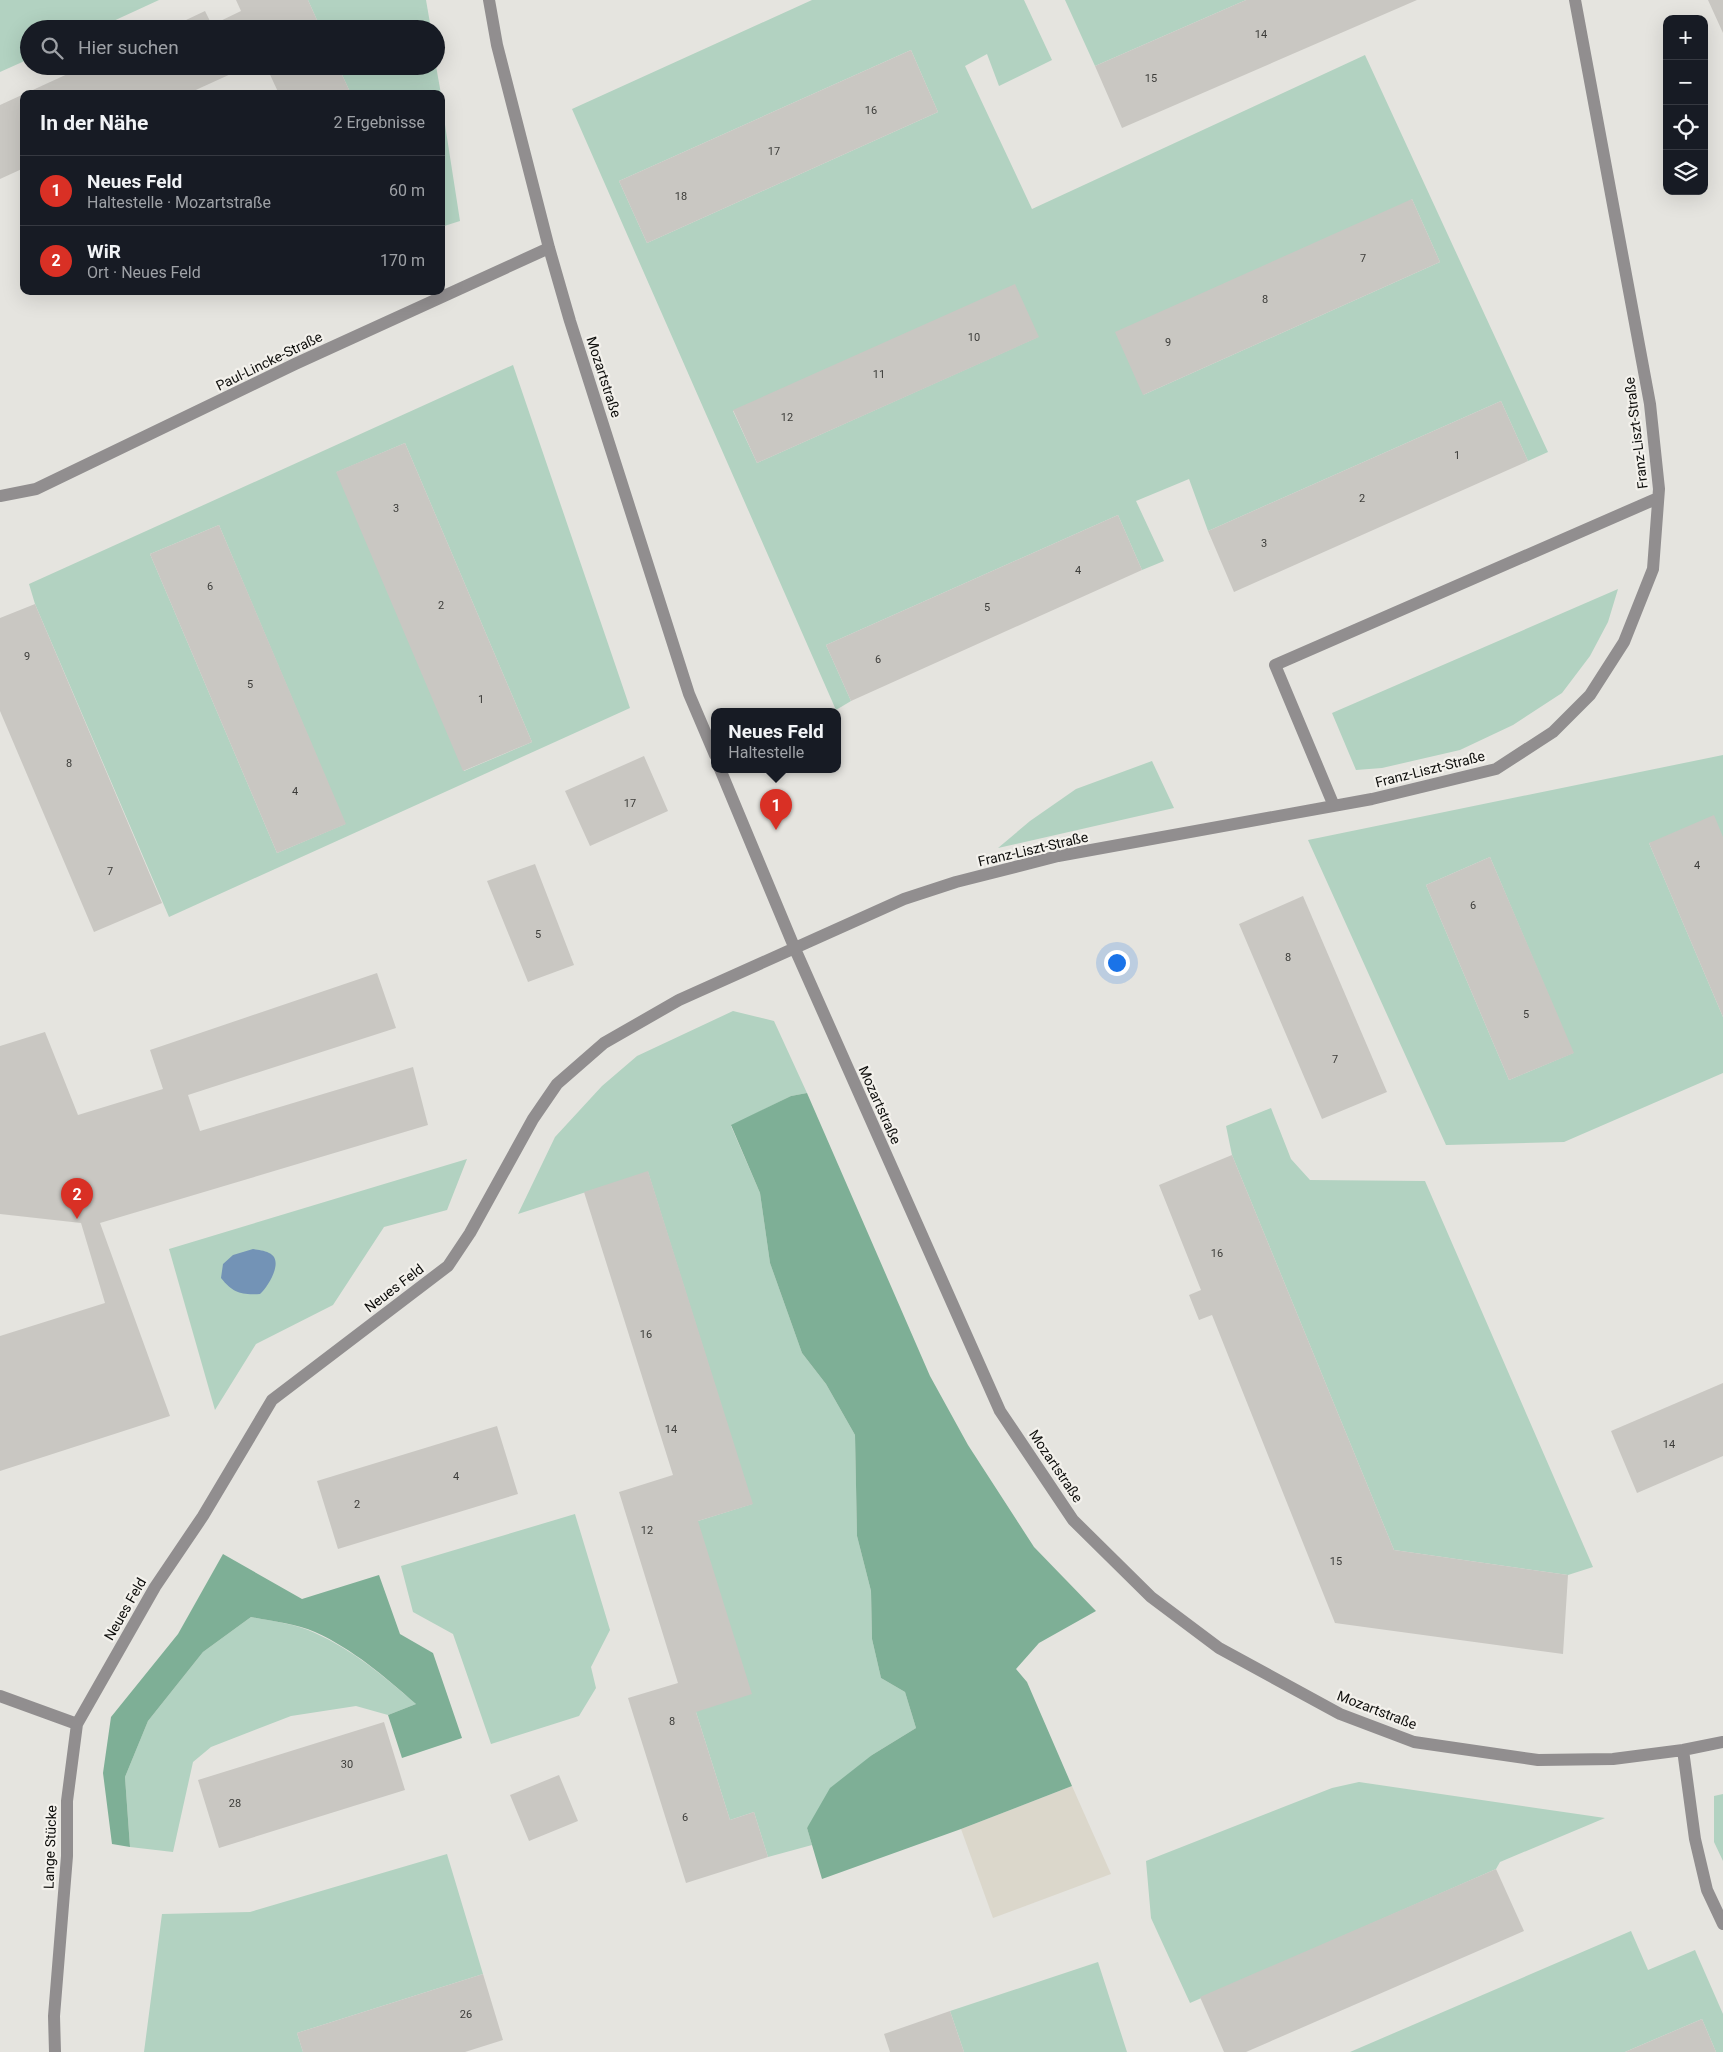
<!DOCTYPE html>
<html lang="de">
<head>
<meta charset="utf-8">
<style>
	body { margin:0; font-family:Roboto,sans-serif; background:#20242c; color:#f1f3f6 }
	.controls { position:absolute; right:15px; top:15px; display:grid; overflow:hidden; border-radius:10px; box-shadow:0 5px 20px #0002 }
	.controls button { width:45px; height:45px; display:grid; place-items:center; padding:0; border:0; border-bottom:1px solid #363941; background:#171b24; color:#f1f3f6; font:25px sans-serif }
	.you { position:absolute; left:1116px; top:962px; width:18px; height:18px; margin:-12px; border:4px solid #fff; border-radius:50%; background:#1a73e8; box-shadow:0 0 0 8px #1a73e833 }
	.badge { display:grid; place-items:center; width:32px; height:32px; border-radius:50%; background:#d93025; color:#fff; font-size:16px; font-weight:700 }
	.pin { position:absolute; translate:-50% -41px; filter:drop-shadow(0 1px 2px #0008) }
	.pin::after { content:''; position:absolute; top:26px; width:18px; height:15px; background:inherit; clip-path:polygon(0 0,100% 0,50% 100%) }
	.popup { position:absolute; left:711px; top:708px; width:130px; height:65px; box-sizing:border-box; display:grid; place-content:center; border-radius:10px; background:#171b24; filter:drop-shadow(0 1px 4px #0005); font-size:16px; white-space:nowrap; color:#9ea1a6 }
	.popup b { font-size:19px; color:#f1f3f6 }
	.popup::after { content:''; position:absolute; left:50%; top:100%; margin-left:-10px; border:10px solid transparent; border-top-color:#171b24 }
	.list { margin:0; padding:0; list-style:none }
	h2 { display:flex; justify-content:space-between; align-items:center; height:65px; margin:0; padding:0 20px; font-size:21px }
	h2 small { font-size:16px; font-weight:400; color:#9ea1a6 }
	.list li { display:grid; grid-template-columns:32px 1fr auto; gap:15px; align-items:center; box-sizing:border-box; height:70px; padding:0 20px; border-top:1px solid #363941 }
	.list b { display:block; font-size:19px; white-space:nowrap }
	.list p { margin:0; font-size:16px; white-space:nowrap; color:#9ea1a6 }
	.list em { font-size:16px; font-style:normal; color:#9ea1a6 }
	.icon { flex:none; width:28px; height:28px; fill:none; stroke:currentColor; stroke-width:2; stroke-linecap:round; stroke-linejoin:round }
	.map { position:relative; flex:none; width:1723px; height:2052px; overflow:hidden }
	.search { position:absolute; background:#171b24; box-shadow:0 5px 20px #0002; left:20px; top:20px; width:425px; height:55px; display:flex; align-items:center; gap:12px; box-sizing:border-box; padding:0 18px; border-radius:28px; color:#9ea1a6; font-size:19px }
	.panel { position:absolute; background:#171b24; box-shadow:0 5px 20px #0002; left:20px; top:90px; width:425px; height:205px; border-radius:10px }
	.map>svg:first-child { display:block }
</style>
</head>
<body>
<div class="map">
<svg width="1723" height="2052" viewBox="0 0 1723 2052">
	<rect width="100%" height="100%" fill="#e5e4df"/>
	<path fill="#dbd7cb" d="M1072 1786 1111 1874 993 1918 961 1829Z"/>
	<path fill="#b2d2c1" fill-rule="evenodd" d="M0 0H159L96 29H29V59L0 72Z
		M308 0H426L431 29H321Z
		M812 0H1024L1052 60 999 86 987 54 965 66 1032 209 1365 55 1548 452 1528 461 1501 401 1208 531 1189 479 1136 501 1164 561 1142 570 1118 515 826 645 851 701 836 710 572 109ZM911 50 938 112 647 243 619 181ZM1412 199 1440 262 1143 395ZM1038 337 757 463 733 411Z
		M1065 0H1246L1095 66Z
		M338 66H436L441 94H351Z
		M441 99 460 221 441 227Z
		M513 365 630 708 169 917 35 604 29 584ZM405 443 532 742 464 771 337 472ZM219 525 345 824 277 853 150 554Z
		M1618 589 1608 622 1590 656 1562 693 1513 725 1460 750 1382 768 1356 770 1332 713Z
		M1723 755V837L1649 843 1723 1017V1073L1564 1142 1446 1145 1308 840ZM1490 857 1573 1053 1509 1080 1426 885Z
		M1152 761 1174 808 998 848 1030 821 1076 789Z
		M733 1011 774 1021 807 1093 791 1096 731 1126 760 1193 770 1263 802 1353 826 1384 855 1435 857 1536 871 1591 872 1639 881 1678 905 1692 916 1728 872 1755 807 1828 812 1845 768 1857 754 1812 730 1820 696 1712 698 1521 752 1504 648 1172 518 1214 555 1137 602 1086 637 1056Z
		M1271 1108 1291 1159 1310 1180 1425 1181 1593 1567 1568 1575 1394 1550 1232 1155 1226 1126Z
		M467 1159 447 1210 384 1227 333 1305 256 1344 215 1410 169 1249Z
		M575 1514 610 1630 591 1667 596 1688 579 1716 491 1744 453 1634 413 1612 401 1566Z
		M251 1617C271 1621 297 1624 315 1633 353 1650 385 1677 416 1704L388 1715 356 1706 291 1716 211 1747 193 1762 173 1852 130 1847 125 1777 148 1721 203 1652Z
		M1359 1782 1605 1818 1500 1862 1496 1869 1190 2003 1151 1918 1146 1861 1332 1788Z
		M1723 1794V1861L1714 1842V1796Z
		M447 1854 483 1974 297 2033 303 2052H144L162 1914 250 1912Z
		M1631 1931 1648 1970 1695 1950 1723 2014V2052H1716L1702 2019 1625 2052H1350Z
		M1098 1962 1127 2052H964L950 2011Z"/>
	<path fill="#7eaf96" d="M807 1093 930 1376 968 1445 1034 1547 1096 1611 1039 1643 1016 1669 1027 1682 1072 1786 961 1829 822 1879 807 1828 830 1788 872 1755 916 1728 905 1692 881 1678 872 1639 871 1591 857 1536 855 1435 826 1384 802 1353 770 1263 760 1193 731 1125 791 1096Z
		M223 1554 302 1599 379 1575 400 1634 433 1653 462 1738 402 1758 388 1715 416 1704C385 1677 353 1649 315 1632 297 1624 271 1621 251 1617L203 1652 148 1721 125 1777 130 1847 112 1844 103 1773 111 1717 178 1634Z"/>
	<path fill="#7393b6" d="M253 1249C257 1250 264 1250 269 1253 285 1260 268 1287 260 1294 241 1295 233 1293 221 1278L223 1264 233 1255Z"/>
	<path fill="#c9c7c2" d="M236 0H308L321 29H167L205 11 212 25 241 11Z
		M1246 0H1417L1122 128 1095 66Z
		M1708 0H1723V33Z
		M911 50 938 112 647 243 619 181Z
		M85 66H231L233 73 187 94H24Z
		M266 66H338L351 94H279Z
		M24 94V168L0 179V105Z
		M1412 199 1440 262 1143 395 1115 332Z
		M1015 284 1039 337 757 463 733 410Z
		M1501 401 1528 461 1234 592 1208 531Z
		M405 443 532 742 463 771 336 472Z
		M1118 515 1142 570 851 701 826 645Z
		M219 525 346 824 277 853 150 554Z
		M35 604 162 903 94 932 0 711V618Z
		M644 756 668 811 590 846 565 791Z
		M1714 815 1723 837V1017L1649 843Z
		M1490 857 1574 1053 1509 1080 1426 885Z
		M535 864 574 965 528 982 487 881Z
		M1303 896 1387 1092 1322 1119 1239 924Z
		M377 973 396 1028 188 1095 200 1131 413 1067 428 1125 100 1223 170 1416 0 1471V1336L105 1303 81 1223 0 1214V1046L45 1032 78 1115 163 1089 150 1050Z
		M1232 1155 1394 1550 1568 1575 1563 1654 1335 1623 1212 1315 1199 1320 1189 1295 1201 1290 1159 1185Z
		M648 1171 753 1504 698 1521 752 1694 696 1712 730 1820 754 1812 768 1857 686 1883 628 1698 678 1683 619 1492 673 1475 584 1192Z
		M1723 1383V1456L1637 1493 1611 1431Z
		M497 1426 518 1494 338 1549 317 1481Z
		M384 1722 405 1790 219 1848 198 1780Z
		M559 1775 578 1821 529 1841 510 1795Z
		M1496 1869 1524 1931 1246 2052H1224L1200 1997Z
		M483 1974 503 2040 465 2052H303L297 2033Z
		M950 2011 964 2052H890L884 2034Z
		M1702 2019 1716 2052H1625Z"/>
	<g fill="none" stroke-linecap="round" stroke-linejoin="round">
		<path stroke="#918e8f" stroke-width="12" d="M489 0 497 45 549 248 570 321 689 694 715 755
			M0 496 36 489 295 364 549 248
			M720 769 795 949 1000 1411 1073 1520 1151 1597 1219 1648 1340 1714 1414 1742 1538 1760 1613 1759 1683 1750 1723 1742
			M1334 806 1275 665 1658 498
			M0 1696 77 1724 67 1801V1856L54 2016 55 2052
			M77 1724 155 1587 203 1516 272 1400 448 1266 470 1233 533 1119 557 1084 604 1043 679 1000 904 899 956 882 1058 856 1372 799 1496 769 1553 732 1590 695 1624 642 1653 569 1659 489 1650 404 1575 0
			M1683 1750 1695 1839 1707 1890 1723 1924"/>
	</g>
	<g text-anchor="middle" stroke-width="4.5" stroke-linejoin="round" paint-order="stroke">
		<g font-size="11" fill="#3c3c39">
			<text x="1261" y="38">14</text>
			<text x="1151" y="82">15</text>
			<text x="871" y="114">16</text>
			<text x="774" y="155">17</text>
			<text x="681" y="200">18</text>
			<text x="1363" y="262">7</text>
			<text x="1265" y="303">8</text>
			<text x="974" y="341">10</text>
			<text x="1168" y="346">9</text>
			<text x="879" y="378">11</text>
			<text x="787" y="421">12</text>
			<text x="1457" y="459">1</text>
			<text x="1362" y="502">2</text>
			<text x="396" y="512">3</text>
			<text x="1264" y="547">3</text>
			<text x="1078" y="574">4</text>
			<text x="210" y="590">6</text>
			<text x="441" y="609">2</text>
			<text x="987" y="611">5</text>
			<text x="27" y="660">9</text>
			<text x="878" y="663">6</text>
			<text x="250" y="688">5</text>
			<text x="481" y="703">1</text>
			<text x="69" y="767">8</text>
			<text x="295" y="795">4</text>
			<text x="630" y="807">17</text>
			<text x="1697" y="869">4</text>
			<text x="110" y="875">7</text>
			<text x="1473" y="909">6</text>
			<text x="538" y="938">5</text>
			<text x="1288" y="961">8</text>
			<text x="1526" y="1018">5</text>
			<text x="1335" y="1063">7</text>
			<text x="1217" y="1257">16</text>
			<text x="646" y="1338">16</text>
			<text x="671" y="1433">14</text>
			<text x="1669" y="1448">14</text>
			<text x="456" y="1480">4</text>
			<text x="357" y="1508">2</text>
			<text x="647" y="1534">12</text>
			<text x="1336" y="1565">15</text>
			<text x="672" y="1725">8</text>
			<text x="347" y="1768">30</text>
			<text x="235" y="1807">28</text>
			<text x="685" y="1821">6</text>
			<text x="466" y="2018">26</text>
		</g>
		<g font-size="14" fill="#0d0d0b" stroke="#f3f1ec">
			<text transform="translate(269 361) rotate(-26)" y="5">Paul-Lincke-Straße</text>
			<text transform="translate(604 377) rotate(72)" y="5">Mozartstraße</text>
			<text transform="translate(1636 433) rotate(-97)" y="5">Franz-Liszt-Straße</text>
			<text transform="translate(1430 769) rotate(-14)" y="5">Franz-Liszt-Straße</text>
			<text transform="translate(1033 849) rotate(-13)" y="5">Franz-Liszt-Straße</text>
			<text transform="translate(880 1105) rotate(66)" y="5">Mozartstraße</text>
			<text transform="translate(394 1288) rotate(-37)" y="5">Neues Feld</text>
			<text transform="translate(1056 1466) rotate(56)" y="5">Mozartstraße</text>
			<text transform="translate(125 1609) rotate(-60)" y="5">Neues Feld</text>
			<text transform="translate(1377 1710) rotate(21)" y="5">Mozartstraße</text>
			<text transform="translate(50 1847) rotate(-88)" y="5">Lange Stücke</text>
		</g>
	</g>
</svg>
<div class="controls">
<button>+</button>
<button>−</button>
<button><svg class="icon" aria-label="locate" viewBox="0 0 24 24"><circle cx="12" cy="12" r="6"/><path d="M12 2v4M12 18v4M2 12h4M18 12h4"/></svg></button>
<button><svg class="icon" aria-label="layers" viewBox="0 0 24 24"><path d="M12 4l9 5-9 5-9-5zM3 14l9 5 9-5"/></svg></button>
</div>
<div class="you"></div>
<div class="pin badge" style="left:776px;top:830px">1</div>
<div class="popup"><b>Neues Feld</b>Haltestelle</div>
<div class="pin badge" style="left:77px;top:1219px">2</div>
<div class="search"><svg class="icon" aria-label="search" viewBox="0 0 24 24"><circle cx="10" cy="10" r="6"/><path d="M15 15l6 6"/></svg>Hier suchen</div>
<section class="panel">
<h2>In der Nähe<small>2 Ergebnisse</small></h2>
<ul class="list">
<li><span class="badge">1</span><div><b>Neues Feld</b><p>Haltestelle · Mozartstraße</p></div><em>60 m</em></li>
<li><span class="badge">2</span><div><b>WiR</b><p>Ort · Neues Feld</p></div><em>170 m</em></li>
</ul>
</section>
</div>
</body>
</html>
